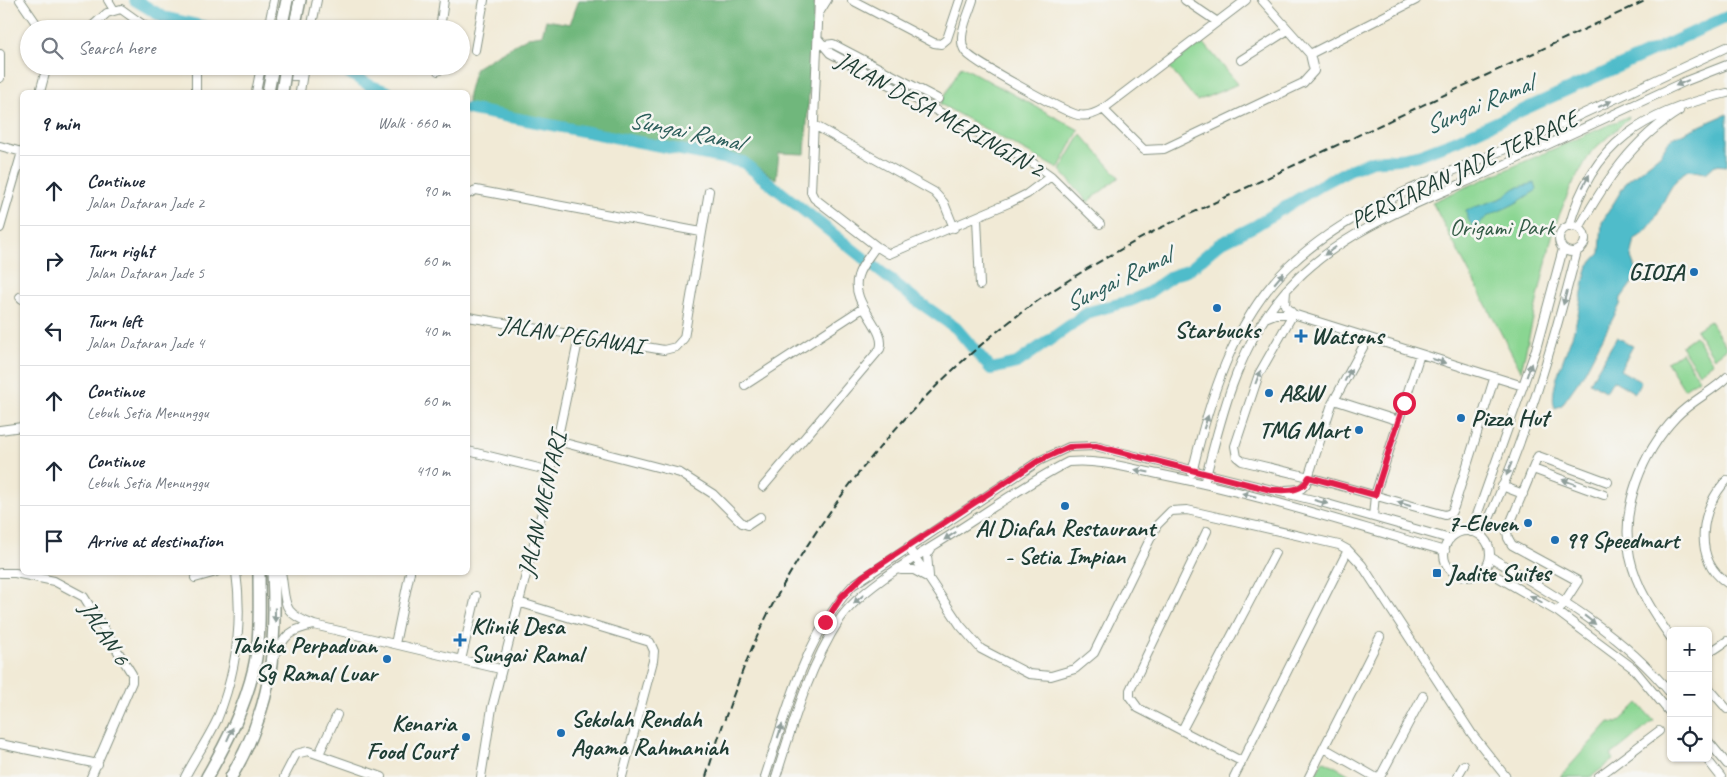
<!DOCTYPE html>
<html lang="en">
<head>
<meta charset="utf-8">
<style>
	body { margin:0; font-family:Caveat,sans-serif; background:#f6f6f7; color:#1f2937 }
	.controls { position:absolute; right:15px; bottom:15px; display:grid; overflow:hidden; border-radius:8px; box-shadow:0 1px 4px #0004 }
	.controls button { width:45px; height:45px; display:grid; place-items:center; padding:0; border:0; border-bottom:1px solid #e0e1e3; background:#fff; color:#1f2937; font:25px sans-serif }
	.stop { position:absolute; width:15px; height:15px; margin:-11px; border:4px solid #e11d48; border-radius:50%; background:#fff }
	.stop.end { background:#e11d48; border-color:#fff; box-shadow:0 1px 5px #0008 }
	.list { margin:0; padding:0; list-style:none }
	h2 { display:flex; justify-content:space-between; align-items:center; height:65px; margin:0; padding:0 20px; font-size:21px }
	h2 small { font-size:16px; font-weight:400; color:#747a83 }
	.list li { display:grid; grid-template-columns:32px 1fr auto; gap:15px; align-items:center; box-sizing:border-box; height:70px; padding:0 20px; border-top:1px solid #e0e1e3 }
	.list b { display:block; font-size:19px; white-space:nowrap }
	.list p { margin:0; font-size:16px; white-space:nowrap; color:#747a83 }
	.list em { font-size:16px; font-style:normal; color:#747a83 }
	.icon { flex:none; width:28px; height:28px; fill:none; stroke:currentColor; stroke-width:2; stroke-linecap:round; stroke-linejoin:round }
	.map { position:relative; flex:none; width:1727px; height:777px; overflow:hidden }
	.search { position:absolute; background:#fff; box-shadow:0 1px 4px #0004; left:20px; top:20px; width:450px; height:55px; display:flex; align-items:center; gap:12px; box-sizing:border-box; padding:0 18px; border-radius:28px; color:#747a83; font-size:19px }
	.panel { position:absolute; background:#fff; box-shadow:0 1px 4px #0004; left:20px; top:90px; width:450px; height:485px; border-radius:8px }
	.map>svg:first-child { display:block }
</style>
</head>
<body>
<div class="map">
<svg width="1727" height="777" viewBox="0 0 1727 777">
	<rect width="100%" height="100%" fill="#f6f6f2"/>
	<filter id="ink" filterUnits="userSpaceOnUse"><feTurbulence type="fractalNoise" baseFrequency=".02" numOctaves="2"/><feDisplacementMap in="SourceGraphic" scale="10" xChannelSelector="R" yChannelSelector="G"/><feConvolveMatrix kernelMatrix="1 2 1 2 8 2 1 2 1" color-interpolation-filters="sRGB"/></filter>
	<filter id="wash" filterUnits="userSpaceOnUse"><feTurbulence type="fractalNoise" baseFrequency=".0096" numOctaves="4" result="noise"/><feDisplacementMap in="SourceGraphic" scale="20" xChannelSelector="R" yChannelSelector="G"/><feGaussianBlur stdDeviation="1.12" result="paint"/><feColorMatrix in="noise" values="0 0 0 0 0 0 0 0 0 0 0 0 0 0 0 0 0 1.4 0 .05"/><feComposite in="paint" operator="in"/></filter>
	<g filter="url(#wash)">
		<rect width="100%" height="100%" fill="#f1ead6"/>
		<path fill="#8ad692" stroke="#548a63" d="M1202 41 1238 84 1197 101 1169 67Z
			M961 66 1079 130 1058 169 940 104Z
			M1629 116 1628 119 1591 152 1570 189 1554 228 1521 371 1432 202Z
			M1081 134 1119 177 1088 202 1060 170Z
			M1710 321 1727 348 1714 358 1696 330Z
			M1695 336 1713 363 1699 373 1681 346Z
			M1682 352 1699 379 1684 389 1667 362Z
			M1638 703 1654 721 1611 755 1614 759 1591 777H1560L1609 722 1618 723Z
			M1323 760 1354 777H1314Z"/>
		<path fill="#6fb77c" stroke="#477a58" d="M579 0H815L805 154 779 153 776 179 742 156 468 104V94L475 68 528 37 542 35 546 20 570 24Z"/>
		<path fill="#50bcca" stroke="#387c7f" d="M1727 114V166L1715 165 1706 173 1688 170C1660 188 1663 224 1635 239L1631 257 1636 270 1632 283 1621 298 1620 305 1583 375 1561 406 1555 408C1547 389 1570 347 1575 326 1580 309 1582 290 1586 272L1588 266 1600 253 1602 222 1627 181 1660 155 1670 139Z
			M1535 183 1537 190C1528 195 1519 202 1510 206 1493 214 1487 214 1475 229L1467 218 1466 210 1502 198 1515 188Z
			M1617 337 1633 346 1620 370 1641 382 1635 393 1613 380 1606 392 1590 382Z"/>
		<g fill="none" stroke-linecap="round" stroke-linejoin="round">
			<path stroke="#50bcca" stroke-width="12" d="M135 0 163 17 215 29
				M337 66 371 86 388 92
				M468 109 743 162 916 300 956 328 991 369 1017 363 1089 312 1130 301 1148 293 1172 276 1190 269 1219 244 1255 226 1319 186 1349 170 1372 161 1397 159 1418 155 1455 141 1727 17"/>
		</g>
	</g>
	<g filter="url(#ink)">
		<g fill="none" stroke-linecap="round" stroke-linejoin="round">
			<defs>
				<path id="minor" d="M20 0 40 29
					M108 0 114 10
					M819 0 811 192 814 198 876 246 889 254 1011 202 1027 194 1051 176
					M852 0 934 43 941 44 947 39 960 0
					M973 0C969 14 956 38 965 51 970 61 1065 112 1078 115 1087 117 1095 114 1103 109L1246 0
					M1185 0 1216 21
					M1262 0 1310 54 1416 0
					M819 13 827 0
					M89 29 107 13 121 9 149 29
					M268 29 274 0
					M311 29 317 0
					M440 29 444 0
					M819 40 830 53 1030 161 1051 176 1100 224
					M825 45 833 44 938 99
					M475 50 484 0
					M0 54V78
					M1241 60 1288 30
					M260 70 293 76H298L303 72
					M438 71V66
					M40 92 47 66
					M196 92V66
					M256 92 261 67
					M300 92 304 66
					M1103 109 1144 150 1164 149 1303 83 1314 71 1310 54
					M814 125 934 192 944 203 954 228
					M0 146 22 152
					M468 194 476 190 701 232
					M977 218 980 285
					M1559 239a13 13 0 1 1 26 0a13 13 0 1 1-26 0Z
					M1569 227C1592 142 1645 112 1727 93
					M0 228 22 152
					M1579 228C1605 182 1633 139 1679 111
					M1286 291 1285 305 1293 314
					M20 297 22 299
					M1293 314 1259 374 1235 446 1237 457 1242 461 1309 477 1445 515 1451 513 1454 507 1494 379
					M468 317 664 350 676 347 684 338 709 191
					M1265 318 1275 314H1293L1523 386
					M745 385 863 308
					M1334 400 1399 421
					M0 430 22 427
					M557 441 680 473 713 494 742 523 748 525 760 517
					M468 451 551 471
					M1533 469 1604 495
					M1192 473C1209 401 1233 320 1288 267 1353 205 1444 176 1524 141 1592 110 1659 78 1727 47
					M1727 480C1700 507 1692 559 1727 583
					M1204 484C1220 422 1235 357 1274 305 1327 234 1415 205 1493 170 1557 140 1621 111 1686 81L1727 65
					M1502 486 1523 494
					M763 487 880 349C888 329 849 304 858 276 861 265 870 256 876 246
					M1286 490 1301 489 1306 484 1332 404 1368 338
					M1373 517 1375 495 1420 354
					M1207 531 1130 690V697L1138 708 1241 761
					M1444 554a23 23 0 1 1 46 0a23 23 0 1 1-46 0Z
					M1471 532 1536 349 1563 249
					M1481 536C1524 445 1552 348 1577 251
					M908 547 960 625 981 649 1029 674 1051 676 1075 669 1094 653 1157 525 1171 511 1187 510 1339 545 1348 550 1362 565 1472 734 1506 777
					M1490 557C1555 595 1623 634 1671 694
					M1484 569 1558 612 1633 668 1671 714
					M901 570H914L927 577
					M281 572C287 605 280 612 314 625L500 669
					M0 573H15L54 581 84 597 132 674V682L91 777
					M929 576 927 555 931 549
					M195 578 216 572
					M518 602 650 642 654 651 653 661 622 777
					M1558 612 1578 581 1512 545 1508 538 1507 531 1538 456 1608 482
					M1671 638C1654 614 1636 587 1630 557 1620 507 1642 453 1676 417 1691 401 1712 392 1727 377
					M395 644 410 572
					M1715 649 1727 641
					M274 657C285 635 289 630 314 625
					M461 660 476 596
					M1708 687 1727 709
					M1182 730 1275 553
					M1708 741 1727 764
					M0 744 98 764
					M1324 748 1375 777
					M319 754 337 715
					M1706 758 1721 777
					M185 777C195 758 208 739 217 720 236 673 243 622 236 572
					M284 777 296 754 308 751 382 777
					M481 777 492 708 542 512 579 337
					M765 777C787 710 804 639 853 585L1039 461 1069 447 1095 446 1317 501 1450 539
					M776 777C793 723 809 667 840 619 862 587 918 556 952 534 990 510 1027 483 1068 462 1098 459 1128 468 1158 474 1255 493 1349 524 1445 551
					M1234 777 1348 550
					M1309 777 1380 637
					M1380 777 1423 696
					M1457 777 1464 765
					M1598 777 1659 731"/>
				<path id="highway" d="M294 29 300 0
					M207 777C227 742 245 707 254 668 261 638 259 604 259 572
					M231 777C272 708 277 651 273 572"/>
			</defs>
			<use href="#minor" stroke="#889485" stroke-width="10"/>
			<use href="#highway" stroke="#889485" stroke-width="14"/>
			<use href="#minor" stroke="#fff" stroke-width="8"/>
			<use href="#highway" stroke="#fff" stroke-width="11"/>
			<path stroke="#1f3d34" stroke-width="2" stroke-dasharray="8 4" stroke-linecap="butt" d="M706 777C725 716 746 654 776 598 837 487 927 381 1029 307 1070 277 1114 253 1158 229L1647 0"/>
			<defs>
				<path id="highway-bridge" d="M281 29 287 0
					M268 92 273 66
					M282 92 286 66"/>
			</defs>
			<use href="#highway-bridge" stroke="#889485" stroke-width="14" stroke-linecap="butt"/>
			<use href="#highway-bridge" stroke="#fff" stroke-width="11"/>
		</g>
		<defs><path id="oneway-solid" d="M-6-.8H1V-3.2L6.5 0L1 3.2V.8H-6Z" transform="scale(1.25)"/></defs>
		<g fill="#8f9e9a">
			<use href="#oneway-solid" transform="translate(1682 83) rotate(156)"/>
			<use href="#oneway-solid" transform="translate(1605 104) rotate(-25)"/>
			<use href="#oneway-solid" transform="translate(1586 181) rotate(-62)"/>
			<use href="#oneway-solid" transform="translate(1330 251) rotate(145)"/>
			<use href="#oneway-solid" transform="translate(1279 278) rotate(-50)"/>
			<use href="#oneway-solid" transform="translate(1565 298) rotate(105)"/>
			<use href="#oneway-solid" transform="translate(1439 361) rotate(18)"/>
			<use href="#oneway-solid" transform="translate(1529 370) rotate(-71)"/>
			<use href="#oneway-solid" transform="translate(1348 375) rotate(-62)"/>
			<use href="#oneway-solid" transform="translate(1258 377) rotate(-69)"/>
			<use href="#oneway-solid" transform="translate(1206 422) rotate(-72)"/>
			<use href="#oneway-solid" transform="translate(1509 469) rotate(112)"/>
			<use href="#oneway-solid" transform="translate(1142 471) rotate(-169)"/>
			<use href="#oneway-solid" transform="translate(1569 482) rotate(-160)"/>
			<use href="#oneway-solid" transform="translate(1249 495) rotate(-166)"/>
			<use href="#oneway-solid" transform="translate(1321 502) rotate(15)"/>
			<use href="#oneway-solid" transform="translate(1404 504) rotate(-163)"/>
			<use href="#oneway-solid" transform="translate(950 536) rotate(147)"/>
			<use href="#oneway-solid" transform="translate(859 599) rotate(138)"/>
			<use href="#oneway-solid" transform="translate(1536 599) rotate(-150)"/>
			<use href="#oneway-solid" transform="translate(275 615) rotate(89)"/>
			<use href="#oneway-solid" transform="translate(1590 620) rotate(38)"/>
			<use href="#oneway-solid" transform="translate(780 731) rotate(-72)"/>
			<use href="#oneway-solid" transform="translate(230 734) rotate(-66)"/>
		</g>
	</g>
	<g fill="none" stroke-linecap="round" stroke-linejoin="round" filter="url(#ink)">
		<path stroke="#e11d48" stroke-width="6" d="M825 622 842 596 863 576 1038 461 1069 447 1096 446 1271 490C1287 490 1302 493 1309 477L1375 495 1404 403"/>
	</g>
	<g fill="#1f6fb2" stroke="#f6f6f2" stroke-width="2">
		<circle cx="1694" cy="272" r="5"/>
		<circle cx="1217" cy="308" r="5"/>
		<path d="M1298.5 328.5h5v5h5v5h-5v5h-5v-5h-5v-5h5z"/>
		<circle cx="1269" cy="393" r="5"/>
		<circle cx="1461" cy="418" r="5"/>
		<circle cx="1359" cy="430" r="5"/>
		<circle cx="1065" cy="506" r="5"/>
		<circle cx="1528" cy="523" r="5"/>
		<circle cx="1555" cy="540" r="5"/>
		<rect x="1432" y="568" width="10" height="10" rx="2.5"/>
		<path d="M457.5 632.5h5v5h5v5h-5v5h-5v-5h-5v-5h5z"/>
		<circle cx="387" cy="659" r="5"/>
		<circle cx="561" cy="733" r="5"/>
		<circle cx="466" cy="737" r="5"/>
	</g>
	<g text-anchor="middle" stroke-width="5" stroke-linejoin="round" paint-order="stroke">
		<g font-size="24" fill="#1f3d34" stroke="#f6f6f2">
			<text transform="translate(940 114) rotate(29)" y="8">JALAN DESA MERINGIN 2</text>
			<text transform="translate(1464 169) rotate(-25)" y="8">PERSIARAN JADE TERRACE</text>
			<text transform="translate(572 335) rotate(9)" y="8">JALAN PEGAWAI</text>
			<text transform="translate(542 504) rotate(-77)" y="8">JALAN MENTARI</text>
			<text transform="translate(105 633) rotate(57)" y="8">JALAN 6</text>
		</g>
		<g font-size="24" fill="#345c47" stroke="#f6f6f2">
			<text x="1502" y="235">Origami Park</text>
		</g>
		<g font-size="24" font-weight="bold" fill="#1f3d34" stroke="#f6f6f2" text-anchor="start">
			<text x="1684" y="280" text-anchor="end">GIOIA</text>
			<text x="1217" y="338" text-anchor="middle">Starbucks</text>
			<text x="1311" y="344">Watsons</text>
			<text x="1279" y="401">A&amp;W</text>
			<text x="1471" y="426">Pizza Hut</text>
			<text x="1349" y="438" text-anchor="end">TMG Mart</text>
			<text x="1518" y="531" text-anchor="end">7-Eleven</text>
			<text x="1065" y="536" text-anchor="middle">Al Diafah Restaurant<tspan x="1065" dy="28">- Setia Impian</tspan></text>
			<text x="1565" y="548">99 Speedmart</text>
			<text x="1447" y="581">Jadite Suites</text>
			<text x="471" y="634">Klinik Desa<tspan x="471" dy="28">Sungai Ramal</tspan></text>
			<text x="377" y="653" text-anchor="end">Tabika Perpaduan<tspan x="377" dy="28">Sg Ramal Luar</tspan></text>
			<text x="571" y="727">Sekolah Rendah<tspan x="571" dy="28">Agama Rahmaniah</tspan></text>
			<text x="456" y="731" text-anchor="end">Kenaria<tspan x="456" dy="28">Food Court</tspan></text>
		</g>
		<g font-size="25" font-style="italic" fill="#2b5d5a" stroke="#f6f6f2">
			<text transform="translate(1478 104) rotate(-23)" y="9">Sungai Ramal</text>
			<text transform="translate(686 130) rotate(12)" y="9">Sungai Ramal</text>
			<text transform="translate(1117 279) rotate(-26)" y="9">Sungai Ramal</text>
		</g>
	</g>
</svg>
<div class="controls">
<button>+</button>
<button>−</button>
<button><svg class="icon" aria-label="locate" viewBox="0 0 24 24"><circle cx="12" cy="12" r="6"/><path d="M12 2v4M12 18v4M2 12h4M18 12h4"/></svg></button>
</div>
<div class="stop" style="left:1404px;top:403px"></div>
<div class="stop end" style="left:825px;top:622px"></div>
<div class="search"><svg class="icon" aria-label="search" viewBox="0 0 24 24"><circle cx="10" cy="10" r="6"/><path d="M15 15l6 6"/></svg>Search here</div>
<section class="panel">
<h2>9 min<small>Walk · 660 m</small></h2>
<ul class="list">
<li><svg class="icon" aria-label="ahead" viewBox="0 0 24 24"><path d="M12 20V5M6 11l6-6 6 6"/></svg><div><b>Continue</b><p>Jalan Dataran Jade 2</p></div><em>90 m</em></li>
<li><svg class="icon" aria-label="right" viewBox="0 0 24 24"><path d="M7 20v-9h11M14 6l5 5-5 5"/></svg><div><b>Turn right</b><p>Jalan Dataran Jade 5</p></div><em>60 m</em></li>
<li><svg class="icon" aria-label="left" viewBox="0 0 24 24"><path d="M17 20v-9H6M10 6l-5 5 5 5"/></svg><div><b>Turn left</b><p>Jalan Dataran Jade 4</p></div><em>40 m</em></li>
<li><svg class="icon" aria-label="ahead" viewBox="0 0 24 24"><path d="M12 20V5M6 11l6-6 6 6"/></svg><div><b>Continue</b><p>Lebuh Setia Menunggu</p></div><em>60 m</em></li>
<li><svg class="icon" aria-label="ahead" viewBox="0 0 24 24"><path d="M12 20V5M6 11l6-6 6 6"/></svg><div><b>Continue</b><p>Lebuh Setia Menunggu</p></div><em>410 m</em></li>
<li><svg class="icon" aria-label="arrive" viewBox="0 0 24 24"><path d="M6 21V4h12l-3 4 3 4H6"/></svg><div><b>Arrive at destination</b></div></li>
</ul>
</section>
</div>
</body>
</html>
